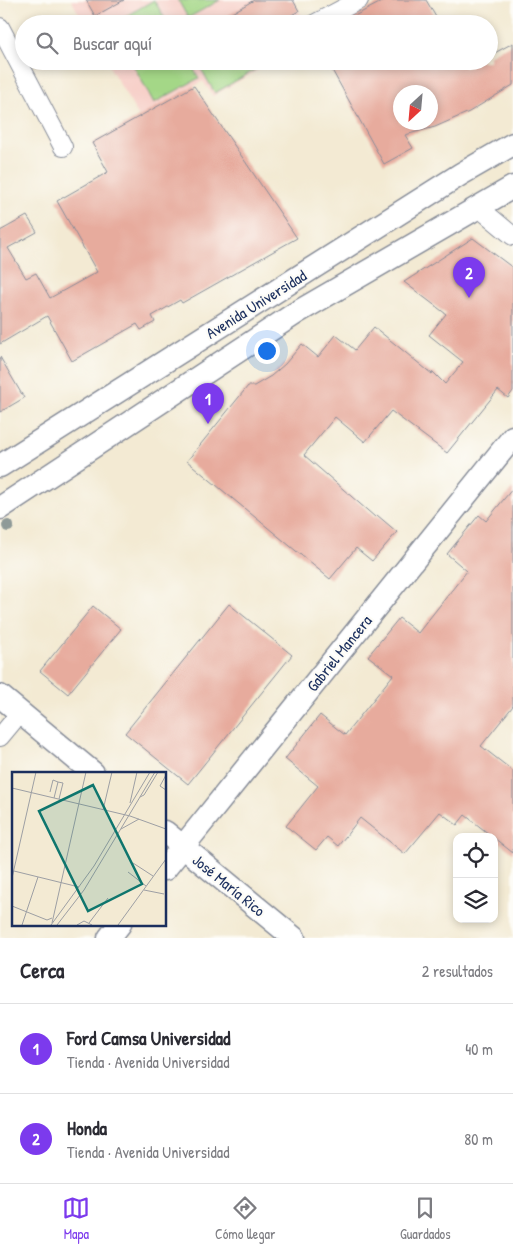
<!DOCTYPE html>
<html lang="es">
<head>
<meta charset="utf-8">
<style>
	body { margin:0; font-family:"Patrick Hand",sans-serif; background:#f2f2f3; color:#2b2b33 }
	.controls { position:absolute; right:15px; bottom:15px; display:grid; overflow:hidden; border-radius:10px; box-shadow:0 2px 8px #0003 }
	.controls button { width:45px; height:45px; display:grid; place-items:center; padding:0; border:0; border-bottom:1px solid #e1e1e2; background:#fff; color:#2b2b33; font:25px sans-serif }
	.compass { position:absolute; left:393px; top:85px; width:45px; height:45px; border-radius:50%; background:#fff; box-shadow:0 2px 8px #0003; rotate:206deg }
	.you { position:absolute; left:266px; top:350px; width:18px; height:18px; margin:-12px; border:4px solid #fff; border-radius:50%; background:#1a73e8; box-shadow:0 0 0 8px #1a73e833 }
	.badge { display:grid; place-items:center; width:32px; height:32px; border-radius:50%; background:#7c3aed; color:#fff; font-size:16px; font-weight:700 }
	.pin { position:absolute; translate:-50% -41px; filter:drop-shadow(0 1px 2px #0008) }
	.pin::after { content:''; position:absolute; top:26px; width:18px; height:15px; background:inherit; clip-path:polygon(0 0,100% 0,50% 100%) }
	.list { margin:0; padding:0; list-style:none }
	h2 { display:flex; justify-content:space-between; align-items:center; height:65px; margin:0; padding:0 20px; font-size:21px }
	h2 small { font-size:16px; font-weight:400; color:#7c7c81 }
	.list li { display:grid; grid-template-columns:32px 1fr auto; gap:15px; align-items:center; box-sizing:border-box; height:90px; padding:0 20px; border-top:1px solid #e1e1e2 }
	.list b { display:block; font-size:19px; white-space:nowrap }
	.list p { margin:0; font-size:16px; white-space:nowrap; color:#7c7c81 }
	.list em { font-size:16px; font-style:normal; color:#7c7c81 }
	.icon { flex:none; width:28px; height:28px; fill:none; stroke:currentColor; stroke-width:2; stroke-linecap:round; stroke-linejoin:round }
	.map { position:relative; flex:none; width:513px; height:938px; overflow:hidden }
	.search { position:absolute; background:#fff; box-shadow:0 2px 8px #0003; left:15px; right:15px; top:15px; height:55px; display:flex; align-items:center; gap:12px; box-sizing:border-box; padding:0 18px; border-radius:28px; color:#7c7c81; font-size:19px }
	.sheet { height:245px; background:#fff }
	nav { display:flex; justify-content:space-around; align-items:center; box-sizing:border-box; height:70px; border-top:1px solid #e1e1e2; background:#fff; font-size:14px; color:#7c7c81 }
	nav a { display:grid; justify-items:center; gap:2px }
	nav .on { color:#7c3aed }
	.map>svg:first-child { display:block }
</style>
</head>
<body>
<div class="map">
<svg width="513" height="938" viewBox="0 0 513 938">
	<rect width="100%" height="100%" fill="#fdfcf7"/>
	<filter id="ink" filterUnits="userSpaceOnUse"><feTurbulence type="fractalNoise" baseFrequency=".02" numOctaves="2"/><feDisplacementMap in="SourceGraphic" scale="10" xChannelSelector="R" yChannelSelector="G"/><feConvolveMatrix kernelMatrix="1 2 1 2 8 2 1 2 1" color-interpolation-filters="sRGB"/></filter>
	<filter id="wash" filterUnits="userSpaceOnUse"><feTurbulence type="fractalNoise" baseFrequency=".0096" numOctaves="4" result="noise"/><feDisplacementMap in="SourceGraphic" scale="20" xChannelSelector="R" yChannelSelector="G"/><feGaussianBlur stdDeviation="1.12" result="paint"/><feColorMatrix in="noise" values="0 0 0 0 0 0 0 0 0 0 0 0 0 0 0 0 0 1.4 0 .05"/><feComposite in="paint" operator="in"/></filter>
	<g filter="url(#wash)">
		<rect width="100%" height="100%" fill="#f3ead3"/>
		<path fill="#f7d0c9" d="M71 0H293L306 24H85Z
			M106 61H274L213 96 203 81 139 117Z"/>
		<path fill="#a4d787" stroke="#608372" d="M154 0 168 24H112Z
			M178 0H220L188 18Z
			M131 61H189L199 78 154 103Z
			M210 61H270L215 93 200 67Z"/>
		<g id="blocks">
			<path fill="#e7ab9d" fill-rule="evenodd" d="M86 0H124L95 16Z
				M254 0H293L299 11 275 24H213Z
				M385 0H426L440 24H339Z
				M513 43V85L469 112 435 127 405 135 413 148 384 164 327 61H461L465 68 479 61H489V56ZM400 92H430V122H400Z
				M194 86 297 238 182 303 180 300 152 316 155 322 141 330 137 324 72 361 47 316 0 344V231L27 216 37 232 8 248 26 278 36 273 50 298 97 272 57 201 108 172 92 143Z
				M473 238 513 268V391L508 398 498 390 447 453 391 411 365 442 335 417 304 455 375 517 377 515 397 532 372 561 356 548 330 579 187 461 248 386H254L271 376 285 364 302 344 318 357 336 335 355 350 374 327 432 374 433 372 445 384 463 362 429 335 446 314 404 282Z
				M0 357 24 398 0 412Z
				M513 488V706L481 746 513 771V853L465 815 457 825 440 812 405 854 360 818 338 846 327 837 316 850 286 826 318 786 285 759 320 715 345 735 393 675 368 656 399 618 418 633 467 571 447 554 479 515 486 521Z
				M229 604 292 655 188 784 125 733Z
				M93 606 121 629 68 694 40 671Z"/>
		</g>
	</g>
	<g filter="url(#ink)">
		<use href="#blocks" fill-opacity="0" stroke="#878c98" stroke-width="1"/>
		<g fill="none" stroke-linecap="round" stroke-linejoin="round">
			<defs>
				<path id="minor" d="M314 24 359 0
					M0 27 63 147
					M478 207 513 236
					M0 737 20 713"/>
				<path id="major" d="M0 466 461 174 513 144
					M0 508 296 313 513 187
					M0 696 93 773
					M165 832 294 938
					M165 869 513 437
					M109 938 120 924"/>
			</defs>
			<use href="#minor" stroke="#878c98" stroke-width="20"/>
			<use href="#major" stroke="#878c98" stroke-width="25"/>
			<use href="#minor" stroke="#fff" stroke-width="18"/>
			<use href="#major" stroke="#fff" stroke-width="22"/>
		</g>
		<circle fill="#8f9a98" cx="8" cy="526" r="6"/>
	</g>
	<g text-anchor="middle" stroke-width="4.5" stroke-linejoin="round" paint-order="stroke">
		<g font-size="16" fill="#1b2f5e" stroke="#fdfcf7">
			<text transform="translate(256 304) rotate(-32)" y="6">Avenida Universidad</text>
			<text transform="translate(339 653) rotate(-51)" y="6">Gabriel Mancera</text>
			<text transform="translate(229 885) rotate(39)" y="6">José María Rico</text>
		</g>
	</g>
	<g transform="translate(12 772)">
		<rect width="154" height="154" fill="#f3ead3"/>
		<path fill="none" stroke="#9d9fa4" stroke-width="1" d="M154 3 148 14 154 18M46 10 51 11 47 27M0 16 118 44 154 57M38 20 41 8 46 10 42 26M128 25 132 23 146 0M118 31 125 0M91 38 100 0M109 57 127 47M121 91 141 104M2 99 67 115M116 100 134 114M0 106 24 0M132 118 152 122M0 134 35 148 40 146M40 151 74 0M77 151 96 126M10 153 26 105M39 153 82 94 138 0M45 153 72 118 143 0M65 153 72 149 80 153M106 153 154 87"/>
		<path fill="#0f766e" fill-opacity="0.15" stroke="#0f766e" stroke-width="2.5" d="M81 13 130 112 76 139 27 39Z"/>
		<rect width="154" height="154" fill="none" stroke="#1b2f5e" stroke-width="2.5"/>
	</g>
</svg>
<div class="controls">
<button><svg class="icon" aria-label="locate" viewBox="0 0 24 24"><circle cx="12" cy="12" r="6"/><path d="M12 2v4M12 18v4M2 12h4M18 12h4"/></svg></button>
<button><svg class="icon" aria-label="layers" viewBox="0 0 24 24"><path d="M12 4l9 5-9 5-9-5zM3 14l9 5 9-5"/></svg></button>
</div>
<svg class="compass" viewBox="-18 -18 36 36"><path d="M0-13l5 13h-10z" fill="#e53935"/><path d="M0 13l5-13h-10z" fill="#7c7c81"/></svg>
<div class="you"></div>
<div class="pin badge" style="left:208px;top:424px">1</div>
<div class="pin badge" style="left:469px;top:298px">2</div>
<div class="search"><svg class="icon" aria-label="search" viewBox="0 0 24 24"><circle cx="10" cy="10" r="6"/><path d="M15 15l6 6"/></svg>Buscar aquí</div>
</div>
<section class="sheet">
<h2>Cerca<small>2 resultados</small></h2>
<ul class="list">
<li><span class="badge">1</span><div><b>Ford Camsa Universidad</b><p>Tienda · Avenida Universidad</p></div><em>40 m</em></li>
<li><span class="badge">2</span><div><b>Honda</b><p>Tienda · Avenida Universidad</p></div><em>80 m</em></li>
</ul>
</section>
<nav>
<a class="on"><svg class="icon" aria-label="map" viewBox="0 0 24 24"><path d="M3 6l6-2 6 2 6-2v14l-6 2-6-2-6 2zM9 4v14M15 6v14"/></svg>Mapa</a>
<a><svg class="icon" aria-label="directions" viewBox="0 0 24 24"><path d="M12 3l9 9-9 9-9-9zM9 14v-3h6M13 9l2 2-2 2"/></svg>Cómo llegar</a>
<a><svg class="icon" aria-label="saved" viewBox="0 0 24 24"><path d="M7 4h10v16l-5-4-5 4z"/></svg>Guardados</a>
</nav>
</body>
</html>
